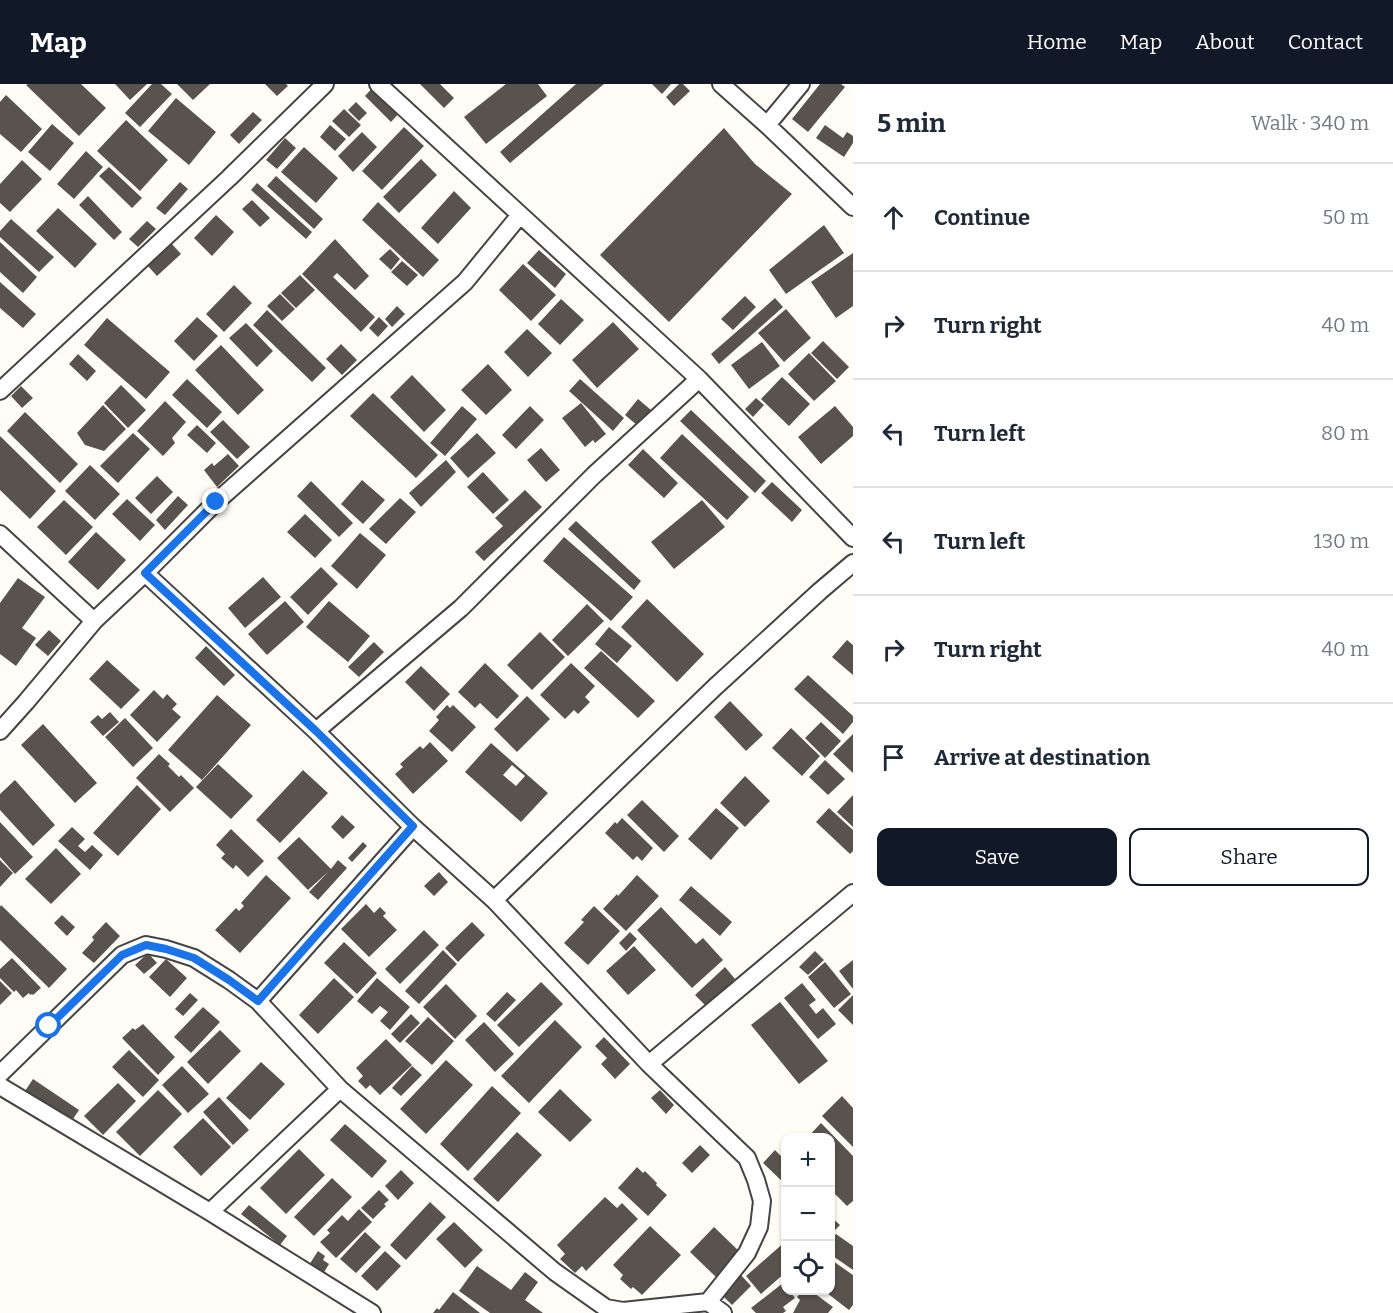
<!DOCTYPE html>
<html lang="en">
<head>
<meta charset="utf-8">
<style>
	body { margin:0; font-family:Bitter,serif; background:#f2f2f3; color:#1f2937 }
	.controls { position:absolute; right:18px; bottom:18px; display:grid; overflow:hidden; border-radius:12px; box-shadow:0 2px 4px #0004 }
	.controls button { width:54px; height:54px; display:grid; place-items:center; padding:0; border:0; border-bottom:2px solid #e0e1e3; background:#fff; color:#1f2937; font:30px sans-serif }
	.stop { position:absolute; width:18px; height:18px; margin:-14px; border:4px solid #1a73e8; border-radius:50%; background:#fff }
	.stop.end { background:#1a73e8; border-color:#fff; box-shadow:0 2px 6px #0008 }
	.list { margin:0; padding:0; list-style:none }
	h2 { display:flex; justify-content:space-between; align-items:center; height:78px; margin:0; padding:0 24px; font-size:26px }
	h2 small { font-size:20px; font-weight:400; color:#747a83 }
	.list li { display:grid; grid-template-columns:39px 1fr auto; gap:18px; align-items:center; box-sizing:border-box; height:108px; padding:0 24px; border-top:2px solid #e0e1e3 }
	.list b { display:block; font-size:22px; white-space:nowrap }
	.list em { font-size:20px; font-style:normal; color:#747a83 }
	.actions { display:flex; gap:12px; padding:18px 24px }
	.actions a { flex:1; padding:14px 0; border:2px solid #111827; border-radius:12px; text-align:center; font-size:21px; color:#111827 }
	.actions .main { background:#111827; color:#fff }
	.icon { flex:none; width:33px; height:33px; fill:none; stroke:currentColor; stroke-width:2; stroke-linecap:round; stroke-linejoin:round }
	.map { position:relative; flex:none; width:853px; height:1229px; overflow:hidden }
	header { display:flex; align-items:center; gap:36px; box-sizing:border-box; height:84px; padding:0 30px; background:#111827; color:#fff }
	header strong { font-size:28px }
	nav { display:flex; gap:33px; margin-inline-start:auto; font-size:21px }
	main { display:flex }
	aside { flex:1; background:#fff }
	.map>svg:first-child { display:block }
</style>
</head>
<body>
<header>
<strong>Map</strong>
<nav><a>Home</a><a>Map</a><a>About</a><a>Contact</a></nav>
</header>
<main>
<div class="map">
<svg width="853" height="1229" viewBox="0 0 853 1229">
	<rect width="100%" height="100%" fill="#fffdf5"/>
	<path fill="#59534d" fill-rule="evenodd" d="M28 0H81L106 24 79 52 26 1Z
		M115 0H147L130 16Z
		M152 0H161L172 10 140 43 125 29Z
		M177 0H210L193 16Z
		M265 0H286L288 2 277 12Z
		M420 0H440L454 14 444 24Z
		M506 0H538L547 12 486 60 464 33Z
		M576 0H604L510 79 500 68Z
		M652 0H671L662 10Z
		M679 0H683L690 7 674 22 666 13Z
		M820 0H841L845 3 808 48 792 35Z
		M375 1 401 27 391 38 365 12Z
		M6 11 42 45 21 68 0 50V18Z
		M176 14 216 48 189 81 148 47Z
		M356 18 367 29 359 37 348 26Z
		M344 25 361 41 349 53 332 37Z
		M253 28 262 36 239 60 230 51Z
		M126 36 168 76 140 107 97 67Z
		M52 40 74 59 50 87 28 68Z
		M330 41 346 55 335 67 320 53Z
		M825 41 843 54 847 48 853 52V59L844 73 816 54Z
		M404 43 424 62 382 106 362 87Z
		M724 44 755 80 792 110 669 238 600 171Z
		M362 48 377 63 353 88 338 72Z
		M285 54 296 64 277 85 266 76Z
		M304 63 338 94 316 119 281 88Z
		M86 67 103 83 74 115 57 100Z
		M421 75 437 91 399 129 383 113Z
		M22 76 42 95 10 128 0 119V100Z
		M109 83 142 114 132 124 99 92Z
		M276 92 323 135 314 145 267 102Z
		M180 98 188 105 165 131 156 124Z
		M257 99 312 148 306 155 251 106Z
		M454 107 471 124 438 160 421 144Z
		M88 112 122 148 114 156 79 121Z
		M252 116 270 134 260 143 242 125Z
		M378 118 439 176 423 193 362 136Z
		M58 124 97 160 75 184 36 147Z
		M216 131 234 148 212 172 194 154Z
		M11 135 54 173 39 188 0 153V147Z
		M147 137 156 145 138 163 129 155Z
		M824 141 844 169 786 210 769 186Z
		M335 155 369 192 355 206 337 189 333 193 375 233 361 248 302 190Z
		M0 158 37 193 23 209 0 188Z
		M171 159 181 170 157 192 147 181Z
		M390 165 400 175 391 186 379 175Z
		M539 166 566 190 555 204 527 179Z
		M853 169V222L836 234 811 198Z
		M402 177 418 191 407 202 391 188Z
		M523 180 556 211 531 237 499 206Z
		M300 191 315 206 296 224 281 209Z
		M0 198 36 230 23 244 0 224Z
		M234 201 252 219 224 248 206 230Z
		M280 210 295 225 282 237 267 222Z
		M745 212 756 223 733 246 721 235Z
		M775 214 783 223 719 280 711 270Z
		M561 215 584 236 560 261 538 240Z
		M397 222 405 230 392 243 385 235Z
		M786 225 811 254 784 278 758 249Z
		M267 226 326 284 312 298 253 241Z
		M197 233 218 252 194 277 174 257Z
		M379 233 388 242 378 253 369 244Z
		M107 234 170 288 146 315 84 261Z
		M613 238 639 265 597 304 572 276Z
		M246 239 273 267 257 283 229 254Z
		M527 245 552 269 528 293 504 268Z
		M823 257 849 283 837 295 811 269Z
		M762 258 780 282 749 305 731 281Z
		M341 260 357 276 342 291 326 275Z
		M221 261 264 306 238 331 195 286Z
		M809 269 836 297 814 317 788 290Z
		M78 270 96 287 87 297 69 280Z
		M488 280 512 306 486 331 461 306Z
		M412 291 446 326 424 348 390 313Z
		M782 293 810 320 789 342 761 315Z
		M187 295 222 328 207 344 172 311Z
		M580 295 624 334 613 347 569 307Z
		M121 301 146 326 128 344 104 319Z
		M21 302 33 314 22 324 11 312Z
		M373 309 438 371 416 394 350 332Z
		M756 314 764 321 753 333 745 325Z
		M638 315 651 326 638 342 625 331Z
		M165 317 186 338 172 354 175 359 163 372 137 347Z
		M581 319 606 350 595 359 593 356 585 363 562 334Z
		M103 321 126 345 104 367 85 361 77 349Z
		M462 322 477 335 445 372 430 359Z
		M530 322 544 336 516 365 502 351Z
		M835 322 853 343V352L821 380 798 353Z
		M691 326 766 397 755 409 680 337Z
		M25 328 78 380 60 399 7 347Z
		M223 336 250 363 237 375 210 348Z
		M197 341 216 359 207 369 187 351Z
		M133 349 150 365 118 399 100 382Z
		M477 349 496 369 468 394 450 374Z
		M682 350 749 413 727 436 660 374Z
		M0 352 56 407 30 435 0 406Z
		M541 364 560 386 546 398 527 376Z
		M643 365 678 399 664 414 628 381Z
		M228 370 239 382 217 403 204 386 212 379 214 382Z
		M446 376 456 388 421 423 409 409Z
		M90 381 120 410 95 436 65 407Z
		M483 388 509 416 493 430 467 403Z
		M157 392 173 408 151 430 135 414Z
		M362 396 385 416 363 440 341 420Z
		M311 397 353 439 339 453 297 412Z
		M772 398 802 426 792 438 761 409Z
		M525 406 542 423 484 477 475 468 503 442 495 434Z
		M178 412 188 421 165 446 156 436Z
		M400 414 416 428 386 460 369 445Z
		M127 415 155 441 140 457 112 430Z
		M64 416 93 443 66 471 37 443Z
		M702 416 725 443 674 485 651 458Z
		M305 430 332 456 315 474 287 448Z
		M576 437 641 497 634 506 568 445Z
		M96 448 126 476 98 506 68 478Z
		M360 449 386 471 357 505 331 482Z
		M564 453 633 513 611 537 543 477Z
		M321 483 338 500 308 531 290 513Z
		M263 493 281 513 245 544 228 524Z
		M18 494 45 513 22 544 36 554 16 582 0 570V519Z
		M647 515 704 570 677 598 621 543Z
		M285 517 304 538 267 571 248 550Z
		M329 517 370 552 348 578 306 543Z
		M587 520 604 537 568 572 552 556Z
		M609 543 632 562 617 579 595 560Z
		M49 546 61 557 48 572 35 561Z
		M540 548 565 573 532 606 507 581Z
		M847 556 853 561V591L832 573Z
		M374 558 384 568 359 593 348 583Z
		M206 562 235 591 224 602 195 574Z
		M601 567 655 617 638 634 584 584Z
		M107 576 140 606 121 625 89 595Z
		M485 579 519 612 497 635 480 619 475 624 458 608Z
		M571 579 595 602 585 613 590 618 578 630 574 626 565 635 540 611Z
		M421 582 450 610 434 627 405 598Z
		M808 591 853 632V638L843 650 794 605Z
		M154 606 163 615 167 610 177 620 172 625 181 633 157 658 130 631Z
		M217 611 251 641 202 696 168 666Z
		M527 612 550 635 517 668 494 645Z
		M730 617 763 651 746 667 714 633Z
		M447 621 450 624 453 621 476 643 452 668 429 647 439 636 436 633Z
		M110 628 119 638 103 652 90 638 98 631 102 635Z
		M125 634 153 664 133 683 105 653Z
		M821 638 841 657 825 674 805 654Z
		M43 640 97 699 75 719 21 661Z
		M791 644 820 672 802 692 772 664Z
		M853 650V689L833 670Z
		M430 658 448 677 413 710 395 690 403 683 400 680 420 662 423 665Z
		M491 659 548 709 521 738 465 688ZM512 681 525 692 516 702 503 691Z
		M159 670 170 680 168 682 179 693 181 691 194 704 170 728 136 694Z
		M825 676 845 695 828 711 809 693Z
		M218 680 253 712 231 735 196 703Z
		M303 686 328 709 280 759 256 736Z
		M745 692 770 717 745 743 720 719Z
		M15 696 55 741 33 762 0 726V710Z
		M137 701 161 725 118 772 93 749Z
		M853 711V743L837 728Z
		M642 716 679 752 664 768 627 731Z
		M716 724 739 744 711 776 688 755Z
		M829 724 853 746V767L850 770 816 738Z
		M342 731 355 743 343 755 331 743Z
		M622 734 653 764 642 777 637 772 633 776 605 749 615 738 617 740Z
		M0 738 33 773 15 790 0 773Z
		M72 743 85 755 78 762 85 768 92 761 103 771 90 786 58 757Z
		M231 745 264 777 248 793 236 781 233 785 221 774 225 770 216 761Z
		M299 753 331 785 338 776 347 784 318 816 309 808 328 788 308 806 277 774Z
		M363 758 367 762 352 778 348 774Z
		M56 764 81 790 51 820 25 795Z
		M0 776 13 789 0 803Z
		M439 788 448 798 434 812 424 802Z
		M266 791 291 814 240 869 215 846 236 824 239 827 244 822 241 819Z
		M637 791 659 812 626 847 603 825 617 810 618 812Z
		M691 802 732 838 720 852 679 816Z
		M366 820 374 829 380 823 386 829 383 832 397 846 369 873 341 845Z
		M1 821 67 885 49 904 0 856V823Z
		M594 822 620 847 588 881 564 859 584 838 581 836Z
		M661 823 696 860 703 854 723 876 692 904 637 846Z
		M62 831 75 843 67 852 54 839Z
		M106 838 120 852 94 879 82 869 94 856 92 853Z
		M472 838 485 851 458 878 445 864Z
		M424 846 439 861 400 900 385 885Z
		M630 848 637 855 626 867 619 859Z
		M344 858 377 889 357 910 324 879Z
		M634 862 656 886 628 911 606 887Z
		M443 866 457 880 419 920 405 907Z
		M815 867 824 876 808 891 799 883Z
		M148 869 157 879 144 890 135 881Z
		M12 874 41 904 33 911 32 910 30 911 29 909 23 914 16 906 14 908 0 894V885Z
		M166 875 187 894 170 913 149 893Z
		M853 876V905L839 887Z
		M825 878 851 910 834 924 808 893Z
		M725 883 735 895 706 922 695 911Z
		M334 894 354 913 318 950 299 931Z
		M377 894 410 923 390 946 380 937 388 928 380 922 372 930 357 917Z
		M0 897 12 909 0 921Z
		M541 898 563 920 519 963 497 941Z
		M802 899 816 916 809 921 816 930 823 924 836 940 818 955 784 914Z
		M446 900 477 932 455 955 423 923Z
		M507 908 516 916 495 938 486 930Z
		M190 909 198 916 183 932 175 925Z
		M853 911V941L838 926Z
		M780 918 828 977 799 1000 751 941Z
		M203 923 220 938 191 969 174 953Z
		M411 930 420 939 400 959 391 950Z
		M428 933 454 957 432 981 405 957Z
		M555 936 582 963 529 1019 501 992Z
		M484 938 514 970 495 988 465 956Z
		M143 940 175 973 158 991 122 954 133 944 135 946Z
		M220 946 241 967 208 1000 187 978Z
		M604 953 630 980 615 995 601 980 607 974 595 962Z
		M386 955 412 981 380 1011 370 1001 366 1005 358 997 363 992 356 984Z
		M129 966 159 996 143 1013 112 983Z
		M446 976 473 1001 426 1050 400 1025Z
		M261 978 285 1000 250 1036 226 1014Z
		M182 982 209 1010 188 1029 162 1001Z
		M412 982 422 991 401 1012 392 1004Z
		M33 995 79 1026 71 1038 25 1007Z
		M118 999 136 1017 103 1051 84 1032Z
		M492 1002 521 1029 468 1087 440 1060Z
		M560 1005 592 1036 570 1058 538 1028Z
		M158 1006 182 1030 140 1072 116 1048Z
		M660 1006 674 1021 666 1030 651 1014Z
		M842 1012 853 1024V1063L822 1032Z
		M219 1013 249 1046 233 1061 203 1028Z
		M203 1034 231 1063 201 1092 173 1063Z
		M821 1039 853 1072V1117L847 1122 830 1105V1054H807Z
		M345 1040 387 1077 372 1094 330 1056Z
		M517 1048 542 1071 498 1118 473 1095Z
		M700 1061 710 1071 692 1089 682 1079Z
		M299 1065 325 1091 286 1130 260 1104Z
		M775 1066 786 1077V1101L763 1079Z
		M637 1083 643 1089 645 1087 657 1099 656 1101 667 1111 648 1132 618 1104Z
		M401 1086 414 1099 398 1116 385 1102Z
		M332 1094 352 1113 314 1152 294 1133Z
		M379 1106 389 1116 384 1120 386 1122 373 1135 361 1124Z
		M605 1113 617 1124 622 1119 638 1135 586 1187 582 1182 575 1189 560 1175 565 1170 557 1161Z
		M430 1118 446 1133 406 1176 390 1161Z
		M249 1121 287 1152 280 1161 241 1130Z
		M359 1125 372 1138 336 1174 320 1158 330 1149 327 1146 342 1131 348 1137Z
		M830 1132 840 1141 830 1151Z
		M454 1138 483 1166 465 1184 436 1155Z
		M650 1142 681 1171 642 1211 633 1203 631 1205 620 1195 623 1191 613 1181Z
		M714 1143 741 1169 717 1194 690 1168Z
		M365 1148 381 1163 356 1189 340 1175Z
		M836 1150 853 1162V1186L830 1170V1157Z
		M786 1157V1188L761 1210 746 1192Z
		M318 1167 325 1172 323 1176 329 1180 323 1190 309 1181Z
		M385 1167 401 1182 377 1207 361 1192Z
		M830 1175 853 1191V1221L849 1226 823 1206H830Z
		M477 1182 511 1206 525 1188 538 1198 525 1216 543 1229H490L459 1207Z
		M740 1190 751 1202 732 1221 721 1210Z
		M783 1199 786 1202V1206H789L795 1214 783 1223 786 1227 783 1229H756L751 1224Z
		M803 1206H810L833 1223 828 1229H793L800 1216 797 1213Z
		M453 1208 480 1229H433L437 1224 439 1226Z"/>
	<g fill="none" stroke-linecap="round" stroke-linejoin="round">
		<defs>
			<path id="street" d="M378 0 699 295 853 454
				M721 0 767 41 853 123
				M767 41 801 0
				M0 307 229 94 325 0
				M0 450 94 537
				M145 489 316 647 413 743 494 816 649 980 747 1074 756 1096 762 1117 759 1143 747 1169 708 1218
				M0 647 26 618 94 537 145 489 216 418 465 198 520 131
				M316 647 461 524 594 391 699 295
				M494 816 715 603 820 507 853 479
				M258 917 413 743
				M649 980 853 809
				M0 990 122 871 146 861 166 865 194 874 229 896 258 917 340 1005 555 1188 606 1224 623 1227 708 1218 723 1229
				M0 1002 210 1128 372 1229
				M210 1128 340 1005"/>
		</defs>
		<use href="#street" stroke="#444" stroke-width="20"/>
		<use href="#street" stroke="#fff" stroke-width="16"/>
	</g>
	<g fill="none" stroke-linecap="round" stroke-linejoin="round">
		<path stroke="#1a73e8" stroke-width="8" d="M49 942 122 871 146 861 166 865 194 874 229 896 258 917 413 742 316 647 145 489 216 418"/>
	</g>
</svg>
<div class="controls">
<button>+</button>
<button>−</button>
<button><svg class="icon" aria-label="locate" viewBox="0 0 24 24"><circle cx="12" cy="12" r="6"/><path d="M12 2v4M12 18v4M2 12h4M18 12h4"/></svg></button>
</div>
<div class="stop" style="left:49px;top:942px"></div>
<div class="stop end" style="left:216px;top:418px"></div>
</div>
<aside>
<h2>5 min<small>Walk · 340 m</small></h2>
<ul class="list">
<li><svg class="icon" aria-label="ahead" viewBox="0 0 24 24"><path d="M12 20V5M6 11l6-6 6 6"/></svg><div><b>Continue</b></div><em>50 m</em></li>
<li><svg class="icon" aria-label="right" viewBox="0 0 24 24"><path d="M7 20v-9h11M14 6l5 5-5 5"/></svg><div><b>Turn right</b></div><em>40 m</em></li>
<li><svg class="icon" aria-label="left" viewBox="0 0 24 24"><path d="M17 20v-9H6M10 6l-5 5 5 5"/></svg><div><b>Turn left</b></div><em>80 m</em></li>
<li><svg class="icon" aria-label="left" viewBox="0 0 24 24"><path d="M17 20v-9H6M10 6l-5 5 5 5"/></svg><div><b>Turn left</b></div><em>130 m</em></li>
<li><svg class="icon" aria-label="right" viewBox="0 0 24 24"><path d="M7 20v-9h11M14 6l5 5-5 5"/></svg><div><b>Turn right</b></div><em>40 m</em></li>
<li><svg class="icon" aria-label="arrive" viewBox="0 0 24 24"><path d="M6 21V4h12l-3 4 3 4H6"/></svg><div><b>Arrive at destination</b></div></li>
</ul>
<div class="actions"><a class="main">Save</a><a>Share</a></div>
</aside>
</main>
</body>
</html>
